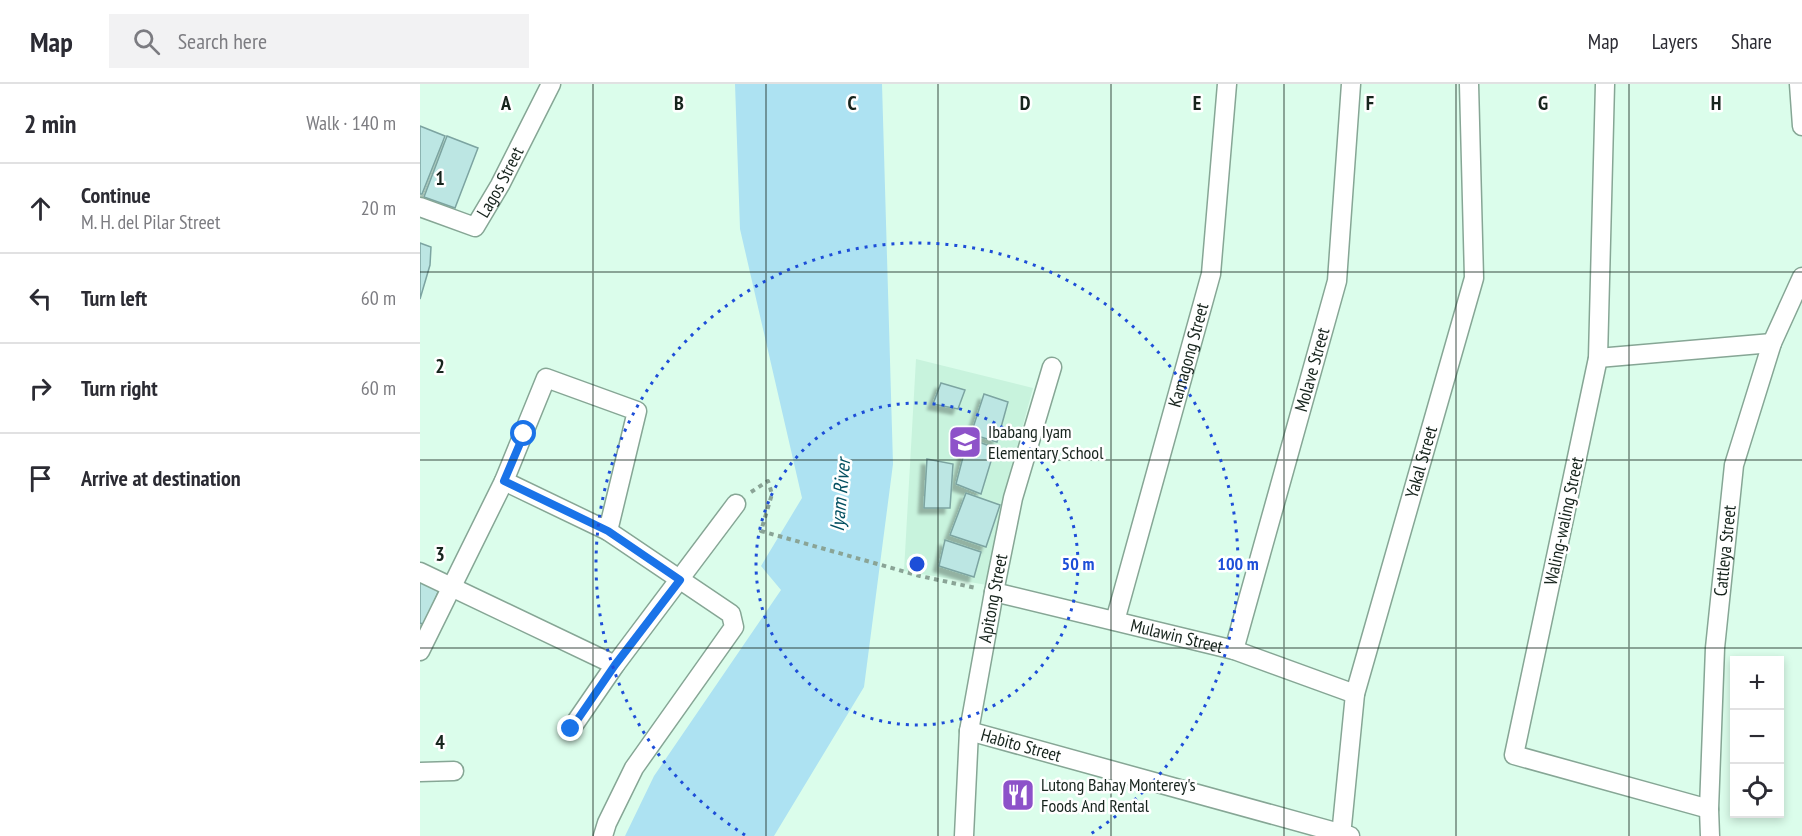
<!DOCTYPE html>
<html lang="en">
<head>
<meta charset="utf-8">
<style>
	body { margin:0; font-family:"PT Sans Narrow",sans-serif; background:#f2f2f3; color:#2b2b33 }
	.controls { position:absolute; right:18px; bottom:18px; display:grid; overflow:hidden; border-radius:0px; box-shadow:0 3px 9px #0003 }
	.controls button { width:54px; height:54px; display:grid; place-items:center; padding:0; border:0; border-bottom:2px solid #e1e1e2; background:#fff; color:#2b2b33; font:30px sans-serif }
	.stop { position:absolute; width:18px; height:18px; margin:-14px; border:4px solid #1a73e8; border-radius:50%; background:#fff }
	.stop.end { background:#1a73e8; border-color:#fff; box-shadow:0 2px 6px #0008 }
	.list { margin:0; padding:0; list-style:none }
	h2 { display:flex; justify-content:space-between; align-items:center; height:78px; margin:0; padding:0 24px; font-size:26px }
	h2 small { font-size:20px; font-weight:400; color:#7c7c81 }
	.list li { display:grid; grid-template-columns:39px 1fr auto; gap:18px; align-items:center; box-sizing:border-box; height:90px; padding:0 24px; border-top:2px solid #e1e1e2 }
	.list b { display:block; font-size:22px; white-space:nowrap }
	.list p { margin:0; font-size:20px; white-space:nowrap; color:#7c7c81 }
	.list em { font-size:20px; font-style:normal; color:#7c7c81 }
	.icon { flex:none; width:33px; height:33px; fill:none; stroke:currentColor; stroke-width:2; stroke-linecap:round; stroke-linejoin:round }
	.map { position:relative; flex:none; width:1382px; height:752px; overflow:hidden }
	header { display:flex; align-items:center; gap:36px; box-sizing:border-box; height:84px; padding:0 30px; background:#fff; border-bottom:2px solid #e1e1e2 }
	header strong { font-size:28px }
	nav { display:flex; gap:33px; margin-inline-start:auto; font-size:21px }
	.search { width:420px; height:54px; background:#f2f2f3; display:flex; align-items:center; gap:15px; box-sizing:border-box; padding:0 21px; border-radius:0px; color:#7c7c81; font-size:22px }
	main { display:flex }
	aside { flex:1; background:#fff }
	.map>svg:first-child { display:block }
</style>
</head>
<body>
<header>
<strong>Map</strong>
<div class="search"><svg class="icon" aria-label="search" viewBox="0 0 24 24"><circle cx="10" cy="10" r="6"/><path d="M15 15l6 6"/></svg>Search here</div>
<nav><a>Map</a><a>Layers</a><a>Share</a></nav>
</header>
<main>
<aside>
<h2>2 min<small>Walk · 140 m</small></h2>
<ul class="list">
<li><svg class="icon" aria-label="ahead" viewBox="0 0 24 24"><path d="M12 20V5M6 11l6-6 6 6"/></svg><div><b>Continue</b><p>M. H. del Pilar Street</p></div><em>20 m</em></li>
<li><svg class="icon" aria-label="left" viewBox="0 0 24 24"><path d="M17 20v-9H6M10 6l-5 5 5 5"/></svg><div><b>Turn left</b></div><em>60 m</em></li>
<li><svg class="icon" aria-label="right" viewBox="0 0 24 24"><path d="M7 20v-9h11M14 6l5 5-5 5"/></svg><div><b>Turn right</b></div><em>60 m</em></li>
<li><svg class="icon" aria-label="arrive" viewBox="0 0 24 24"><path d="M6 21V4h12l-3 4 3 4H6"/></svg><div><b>Arrive at destination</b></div></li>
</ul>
</aside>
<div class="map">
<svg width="1382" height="752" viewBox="0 0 1382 752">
	<defs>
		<filter id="shadow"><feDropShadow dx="-5.5" dy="5.5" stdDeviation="1.5" flood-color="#0004"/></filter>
	</defs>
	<rect width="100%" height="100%" fill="#dbfdeb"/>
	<path fill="#c8f3dd" d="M496 275 613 304 584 411 567 501 484 487Z"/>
	<path fill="#ade2f2" d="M315 0H462L473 380 444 603 354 752H205L234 692 361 506 341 482 382 414 320 145Z"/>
	<path fill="#bce6e3" stroke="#7ca4a1" stroke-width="1.5" filter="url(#shadow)" d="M0 42 25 52 2 110H0Z
		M27 52 58 64 35 124 4 113Z
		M0 159 11 163 10 181 0 215Z
		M521 299 545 306 538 325 513 320Z
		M564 310 588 318 577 358 551 350Z
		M548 354 575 364 561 410 536 400Z
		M507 375 533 380 530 424H504Z
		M546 409 580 421 566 463 530 451Z
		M525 456 561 468 554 493 519 482Z
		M0 495 20 503 5 541 0 539Z"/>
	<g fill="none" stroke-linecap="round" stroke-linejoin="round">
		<defs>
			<g id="minor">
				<path d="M1185 0 1178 274 1094 671 1289 725"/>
				<path d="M1379 0 1382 42"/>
				<path id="s1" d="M0 123 55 143 80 101 131 0"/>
				<path d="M1178 274 1352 259"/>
				<path d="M84 397 188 447 311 530 314 543 214 684 187 739 183 752"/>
				<path d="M0 488 195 581"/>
				<path id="s2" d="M574 508 814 566 935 610"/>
				<path id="s3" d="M695 537 791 190 807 0"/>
				<path id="s4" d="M814 566 917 197 931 0"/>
				<path d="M0 567 84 397 126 294 217 327 188 447"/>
				<path d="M151 645 195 581 316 420"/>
				<path id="s5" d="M549 647 930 752"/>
				<path d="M0 688 34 687"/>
				<path id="s6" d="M544 752 549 647 574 508 593 414 632 283"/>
				<path id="s7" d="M921 752 935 610 1054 194 1049 0"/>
				<path id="s8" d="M1290 752 1289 725 1295 564 1314 381 1352 259 1382 193"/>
			</g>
		</defs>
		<use href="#minor" stroke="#86a695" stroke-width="21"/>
		<path stroke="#8aa496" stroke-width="4" stroke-dasharray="4.5 4.5" stroke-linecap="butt" d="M331 408 348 397 352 410 341 447 500 492 556 504"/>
		<use href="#minor" stroke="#fff" stroke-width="18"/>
	</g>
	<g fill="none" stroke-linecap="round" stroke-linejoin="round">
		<path stroke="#1a73e8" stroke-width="8" d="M104 350 84 397 188 447 260 496 195 581 151 645"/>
	</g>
	<path fill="none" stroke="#17241d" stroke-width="1.5" stroke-opacity="0.55" d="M173 0V752M346 0V752M518 0V752M691 0V752M864 0V752M1036 0V752M1209 0V752M0 188H1382M0 376H1382M0 564H1382"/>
	<g fill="none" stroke="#1d4ed8" stroke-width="3" stroke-dasharray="3 6">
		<circle cx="497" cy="480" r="161"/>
		<path d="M325 751A321 321 0 1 1 669 751"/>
	</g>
	<defs>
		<symbol id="school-square" viewBox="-11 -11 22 22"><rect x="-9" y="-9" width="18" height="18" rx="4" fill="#8d52c9" stroke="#fff"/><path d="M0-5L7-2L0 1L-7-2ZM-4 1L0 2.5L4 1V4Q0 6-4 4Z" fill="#fff"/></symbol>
		<symbol id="restaurant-square" viewBox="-11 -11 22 22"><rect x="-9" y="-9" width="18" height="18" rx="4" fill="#8d52c9" stroke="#fff"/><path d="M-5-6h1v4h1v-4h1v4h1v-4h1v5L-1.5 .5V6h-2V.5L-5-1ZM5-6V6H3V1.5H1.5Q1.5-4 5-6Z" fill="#fff"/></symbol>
	</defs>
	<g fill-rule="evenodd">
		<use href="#school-square" x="526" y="339" width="38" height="38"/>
		<use href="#restaurant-square" x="579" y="692" width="38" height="38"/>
	</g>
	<g text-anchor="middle" stroke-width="5" stroke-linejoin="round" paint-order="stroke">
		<g font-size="18" fill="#17241d" stroke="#fff">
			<text dy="6" stroke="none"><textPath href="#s1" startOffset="110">Lagos Street</textPath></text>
			<text dy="6" stroke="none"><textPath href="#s3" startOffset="276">Kamagong Street</textPath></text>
			<text dy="6" stroke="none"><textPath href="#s4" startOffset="291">Molave Street</textPath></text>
			<text dy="6" stroke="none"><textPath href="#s7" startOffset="384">Yakal Street</textPath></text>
			<text transform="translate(1144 437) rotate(-78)" y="6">Waling-waling Street</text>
			<text dy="6" stroke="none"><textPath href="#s8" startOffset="286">Cattleya Street</textPath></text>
			<text dy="6" stroke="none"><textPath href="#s6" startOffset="240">Apitong Street</textPath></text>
			<text dy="6" stroke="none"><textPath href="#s2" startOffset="188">Mulawin Street</textPath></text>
			<text dy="6" stroke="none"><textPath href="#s5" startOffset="54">Habito Street</textPath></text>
		</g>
		<g font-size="18" fill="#17241d" stroke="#fff" text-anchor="start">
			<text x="568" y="354">Ibabang Iyam<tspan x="568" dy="21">Elementary School</tspan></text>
			<text x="621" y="707">Lutong Bahay Monterey's<tspan x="621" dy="21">Foods And Rental</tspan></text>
		</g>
		<g font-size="20" font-style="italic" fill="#045061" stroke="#fff">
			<text transform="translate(420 411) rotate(-85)" y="7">Iyam River</text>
		</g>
	</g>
	<g font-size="20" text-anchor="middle" font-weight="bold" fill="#17241d" stroke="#fff" stroke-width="5" stroke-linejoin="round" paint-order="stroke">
		<text x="86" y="26">A</text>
		<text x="259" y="26">B</text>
		<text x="432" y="26">C</text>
		<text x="605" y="26">D</text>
		<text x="777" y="26">E</text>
		<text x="950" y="26">F</text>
		<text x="1123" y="26">G</text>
		<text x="1296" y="26">H</text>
		<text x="20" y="101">1</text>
		<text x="20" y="289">2</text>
		<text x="20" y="477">3</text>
		<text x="20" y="665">4</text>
	</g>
	<circle cx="497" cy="480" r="9" fill="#1d4ed8" stroke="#fff" stroke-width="3"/>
	<g font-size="18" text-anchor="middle" font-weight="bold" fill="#1d4ed8" stroke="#fff" stroke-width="5" stroke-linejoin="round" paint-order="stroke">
		<text x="658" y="486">50 m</text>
		<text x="818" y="486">100 m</text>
	</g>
</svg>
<div class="controls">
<button>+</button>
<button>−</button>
<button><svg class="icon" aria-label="locate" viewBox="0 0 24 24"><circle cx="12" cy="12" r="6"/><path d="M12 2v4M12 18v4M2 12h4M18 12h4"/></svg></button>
</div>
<div class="stop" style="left:104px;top:350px"></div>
<div class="stop end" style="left:151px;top:645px"></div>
</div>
</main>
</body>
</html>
